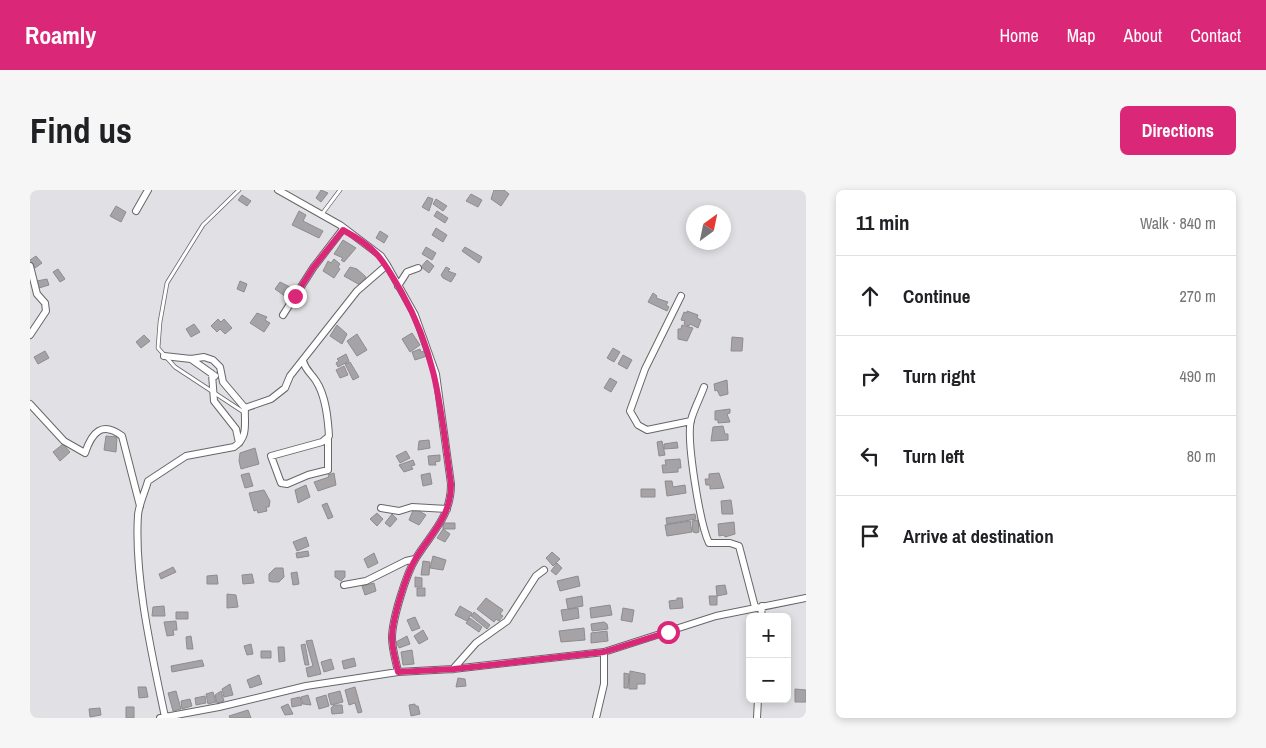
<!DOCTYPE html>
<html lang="en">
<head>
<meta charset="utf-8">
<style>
	body { margin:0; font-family:"Archivo Narrow",sans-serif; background:#f6f6f6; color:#202124 }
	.controls { position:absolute; right:15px; bottom:15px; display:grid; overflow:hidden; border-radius:8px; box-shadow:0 2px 8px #0003 }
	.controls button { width:45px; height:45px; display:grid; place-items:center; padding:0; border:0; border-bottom:1px solid #e0e0e0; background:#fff; color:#202124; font:25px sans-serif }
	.compass { position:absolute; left:656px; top:15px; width:45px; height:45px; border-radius:50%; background:#fff; box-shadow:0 2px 8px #0003; rotate:33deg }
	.stop { position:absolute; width:15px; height:15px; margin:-11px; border:4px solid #db2777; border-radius:50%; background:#fff }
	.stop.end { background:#db2777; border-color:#fff; box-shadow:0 1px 5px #0008 }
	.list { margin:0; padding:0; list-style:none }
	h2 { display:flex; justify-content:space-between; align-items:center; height:65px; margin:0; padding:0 20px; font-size:21px }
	h2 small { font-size:16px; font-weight:400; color:#757577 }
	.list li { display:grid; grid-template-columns:32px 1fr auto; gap:15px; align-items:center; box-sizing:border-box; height:80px; padding:0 20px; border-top:1px solid #e0e0e0 }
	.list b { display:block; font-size:19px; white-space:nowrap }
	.list em { font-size:16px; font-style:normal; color:#757577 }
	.icon { flex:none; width:28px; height:28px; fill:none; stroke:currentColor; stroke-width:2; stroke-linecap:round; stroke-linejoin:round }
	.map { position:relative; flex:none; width:776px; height:528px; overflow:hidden; border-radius:8px }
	header { display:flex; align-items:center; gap:30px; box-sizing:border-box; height:70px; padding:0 25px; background:#db2777; color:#fff }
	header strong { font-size:24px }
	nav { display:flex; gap:28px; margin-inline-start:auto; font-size:18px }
	.intro { display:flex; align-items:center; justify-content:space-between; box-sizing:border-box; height:120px; padding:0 30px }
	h1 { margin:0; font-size:35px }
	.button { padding:12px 22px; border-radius:8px; background:#db2777; color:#fff; font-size:18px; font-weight:700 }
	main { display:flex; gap:30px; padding:0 30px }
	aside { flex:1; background:#fff; border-radius:8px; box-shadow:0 2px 8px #0003 }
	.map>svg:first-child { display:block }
</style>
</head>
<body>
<header>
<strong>Roamly</strong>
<nav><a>Home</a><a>Map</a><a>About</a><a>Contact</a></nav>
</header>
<div class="intro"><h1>Find us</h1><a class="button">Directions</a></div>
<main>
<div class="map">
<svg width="776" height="528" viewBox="0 0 776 528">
	<rect width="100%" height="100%" fill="#e1e0e4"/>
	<path fill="#a5a3a6" stroke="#8f8c90" d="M291 0 298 3 291 12 286 8Z
		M464 0H474L479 4 471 16 461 9Z
		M441 4 452 10 448 17 436 11Z
		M212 5 221 11 217 16 208 10Z
		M398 7 403 9 399 21 392 17Z
		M406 9 417 16 413 21 403 14Z
		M86 16 96 22 91 32 80 26Z
		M269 21 276 25 273 31 293 41 289 48 262 35Z
		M407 21 418 28 415 33 404 26Z
		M406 38 417 45 413 52 402 45Z
		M350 41 358 46 354 53 346 48Z
		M313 50 326 58 314 72 311 70 313 68 304 64Z
		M396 57 406 63 402 70 392 64Z
		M435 57 452 67 449 73 432 61Z
		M6 66 12 73 5 78 0 70Z
		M304 69 310 74 308 77 310 79 304 88 293 81 298 71 301 73Z
		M397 70 404 76 399 83 391 77Z
		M320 77 327 79 336 87 330 95 314 86Z
		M416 77 420 79 418 81 426 84 421 92 413 88 411 85Z
		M28 79 35 89 30 92 23 82Z
		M17 89 19 95 9 98 7 91Z
		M210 91 217 94 214 102 207 99Z
		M250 92 262 98 256 107 245 99Z
		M623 103 627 106 626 108 638 112 636 115 639 117 637 121 618 112Z
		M657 121 668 125 667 128 671 130 668 138 660 134 659 136 654 134 655 131 651 130 654 122 657 123Z
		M227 123 237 127 235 130 240 133 234 142 220 133Z
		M188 129 191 132 194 129 202 138 195 144 190 139 187 142 181 136Z
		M164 134 170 142 161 147 156 139Z
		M307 135 317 144 312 154 300 146Z
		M652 135 663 138 657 151 648 149V139H651Z
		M382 143 390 155 380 162 372 149Z
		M327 144 337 160 327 166 317 151Z
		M114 145 120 151 111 158 106 152Z
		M702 147 713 148 712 161H701Z
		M583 158 590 162 584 172 577 168Z
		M390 159 391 162 395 161 397 166 385 170 382 162Z
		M15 161 19 168 8 174 4 167Z
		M316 164 319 171 308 177 306 173 309 171 307 169Z
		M593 165 602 170 597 179 588 174Z
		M320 172 329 187 323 190 315 174Z
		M314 176 318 185 310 188 306 180Z
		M580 188 587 192 581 202 574 198Z
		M697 190 698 204 690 206 687 200 685 201 684 194Z
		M700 219V223L697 224 700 232 688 233V230H685V221Z
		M693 236 695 244H698V250L681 251 683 237Z
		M76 246 87 247 86 262 74 260Z
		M399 250 400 258 388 260 389 251Z
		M632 251 635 265 629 266 627 252Z
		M647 252 648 258 634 259V254Z
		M33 254 40 262 30 271 23 262Z
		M225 258 229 274 211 279 209 271 210 263Z
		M376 261 380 268 370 273 366 266Z
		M410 265V271L405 272 406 275H399L398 266Z
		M650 269 651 278H648V282L633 283 632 275H636L635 270Z
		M383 270 385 275 381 276 383 279 374 282 369 275Z
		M219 283 223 296 215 298 211 285Z
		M304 283 306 295 288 301 284 292 299 287 298 285Z
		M400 283 402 294 393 296 391 285Z
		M689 283 694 298 680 299V295H676L675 289H679V284Z
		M635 291H642L643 297 655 295 656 303 637 306Z
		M276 295 280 307 268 313 265 300Z
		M611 299H625V307H611Z
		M234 300 240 311 239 317H236L237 321 228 323 227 320 224 321 219 303Z
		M701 310 703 324H692L691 311Z
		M297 313 303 327 298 329 292 315Z
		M384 318 396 325 389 335 379 330Z
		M347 323 353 329 347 336 340 329Z
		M362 324 367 329 360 337 355 333Z
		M665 324 666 329 637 334 636 328Z
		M668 330 669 342 666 343 663 342 662 331Z
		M660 331 662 342 637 346 635 335Z
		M704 332 705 344 695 347 694 345 689 346 688 334Z
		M413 333H425V339H413Z
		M413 339 420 344 415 352 407 348Z
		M276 347 279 356 267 361 263 352Z
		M278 361 279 366 267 368 266 363Z
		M522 362 530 369 523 376 516 368Z
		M344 363 348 373 338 378 334 369Z
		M403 366 416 370 413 380 400 378Z
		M393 371 400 372 399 385H391Z
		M527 373 532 378 526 385 521 381Z
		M143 377 146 382 131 389 129 384Z
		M245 378H253L254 387 249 392H242L239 391V384Z
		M305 381H315V387L311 391 305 387Z
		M267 382 269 394 263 395 261 383Z
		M222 384 224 393 213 394 212 385Z
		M187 385 188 394H177V386Z
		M548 386 550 396 530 401 527 391Z
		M385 387 392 388V397H385Z
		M344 393 346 401 335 405 332 396Z
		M695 395 697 404 687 406 686 396Z
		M387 398H395V406H387Z
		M197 404 206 405 208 417 197 418Z
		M552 406 553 416 538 419 536 409Z
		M679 406H687V415H680Z
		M456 408 473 420 470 424 473 426 469 431 466 429 464 432 447 419Z
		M647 408H652L653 418 640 419 639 411 647 410Z
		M580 415 582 425 561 428 560 418Z
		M134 416 135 426H122L123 417Z
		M430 416 442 423 437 431 425 425Z
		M548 418 549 428 533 431 531 420Z
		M593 418 604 420 602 432 591 430Z
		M146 422H158V429H146Z
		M444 422 460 435 457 439 441 426Z
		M385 427 390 438 382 441 377 430Z
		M440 428 452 437 449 442 436 433Z
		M146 431 147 440H143L144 445 137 446 134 432Z
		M574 432 577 434 578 439 562 441 561 434Z
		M554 438 555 450 531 452 529 441Z
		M393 440 398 449 389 454 384 446Z
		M577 441 578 451 561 453V443Z
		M161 446 163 459H157L156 447Z
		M377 446 380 454 369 458 366 452Z
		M282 450 291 484 278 487 276 478 283 476 276 451Z
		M221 454 223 464 217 465 214 456Z
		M275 454 279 475H275L271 455Z
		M248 457H254L255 471 249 472Z
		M382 460 384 474 373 475 371 462Z
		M231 461H241V468H231Z
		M324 468 326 476 314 479 312 471Z
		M301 469 304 479 294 482 291 472Z
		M172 470 174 476 142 482 141 476Z
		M600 481 615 484V494H607V499H599Z
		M594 483 599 484 598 498H594Z
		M229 485 232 494 220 498 217 490Z
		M428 488 435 489 436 496 426 497Z
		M200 494 203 505 194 507 192 499Z
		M108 497H116L118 507 109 508Z
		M325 497 332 522 328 523 325 513 319 515 315 500Z
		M765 499 776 500V512H765Z
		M146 501 151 519 143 521 138 503Z
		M191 501 194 511 187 513 185 505Z
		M310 501 313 512 301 515 298 504Z
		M183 502 186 512 178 514 176 504Z
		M278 505 281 515 273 514 271 507Z
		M296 505 299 516 289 519 286 508Z
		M175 506 176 513 166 515 165 508Z
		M270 507 272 515 262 517 261 509Z
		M160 509 162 516 152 519 151 511Z
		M258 514 263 524 255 525 251 517Z
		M385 514V516H388L390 524 381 526 379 515Z
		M304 515H312L313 523 302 524 301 518Z
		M96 517H104V528H96Z
		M70 518 71 525 60 527 59 519Z
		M218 520 221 528H200L199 526Z"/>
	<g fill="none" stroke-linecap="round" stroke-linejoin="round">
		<defs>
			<path id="lane" d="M209 0 173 35 137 93 130 132 128 158 145 177 215 223
				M292 24 310 0"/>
			<path id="street" d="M248 0 310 35 351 66 357 75 385 125 406 184 421 294C421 327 402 342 386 368 376 384 362 430 362 448 362 459 366 471 368 482
				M106 21 118 0
				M0 76 7 104 15 113 16 121 0 145
				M368 96 377 82 388 78
				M651 106 615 179 600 221 608 235 617 240 661 231
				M253 125 283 78 313 39
				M134 166 161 169 174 167 183 170 190 177 193 192 215 218
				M161 169 185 186
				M273 171C276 181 281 183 286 191 296 206 298 229 299 246L298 247 292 252 241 266 251 293 257 294 278 285 298 280V247
				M182 184 184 211 206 239 209 253
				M674 197C670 208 664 219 661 230 656 250 670 334 679 353H700L709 356 725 417
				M0 214 34 251 55 263C62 242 72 231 92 246L110 316
				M351 318 369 321 382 317 417 319
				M314 395 336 391 376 371 385 369
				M731 427 732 416
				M423 479 446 453 477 431 506 386 514 380
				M135 527C122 465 104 388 108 325 109 314 115 302 118 291L156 266 204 257C219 247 214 233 215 218L241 209 255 198 260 186 327 101 357 75
				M130 528 189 517 276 496 368 482 423 479 574 462 686 426 776 408
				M566 528 574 494V462
				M727 528 728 509"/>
		</defs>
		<use href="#lane" stroke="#67666a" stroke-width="4.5"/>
		<use href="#street" stroke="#67666a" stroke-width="8"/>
		<use href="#lane" stroke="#fff" stroke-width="3"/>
		<use href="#street" stroke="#fff" stroke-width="6"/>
	</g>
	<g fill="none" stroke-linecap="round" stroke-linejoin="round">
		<path stroke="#db2777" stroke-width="6" d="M265 106 283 78 313 40C348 59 353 70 372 103 408 167 411 223 421 294 421 327 402 342 386 368 376 384 362 430 362 448 362 459 366 471 368 482L424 479 574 462 638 442"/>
	</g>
</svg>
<div class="controls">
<button>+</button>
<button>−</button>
</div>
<svg class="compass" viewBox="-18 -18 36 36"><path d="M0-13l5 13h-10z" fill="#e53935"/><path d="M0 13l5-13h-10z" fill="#757577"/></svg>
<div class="stop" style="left:638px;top:442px"></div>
<div class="stop end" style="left:265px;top:106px"></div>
</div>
<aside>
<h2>11 min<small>Walk · 840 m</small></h2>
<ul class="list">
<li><svg class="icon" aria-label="ahead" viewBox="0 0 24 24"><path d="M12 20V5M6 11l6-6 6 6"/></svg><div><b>Continue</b></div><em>270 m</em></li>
<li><svg class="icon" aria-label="right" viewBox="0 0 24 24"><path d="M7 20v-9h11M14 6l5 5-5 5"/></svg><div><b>Turn right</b></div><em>490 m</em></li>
<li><svg class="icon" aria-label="left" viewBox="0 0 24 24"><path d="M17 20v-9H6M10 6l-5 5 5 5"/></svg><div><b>Turn left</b></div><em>80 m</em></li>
<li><svg class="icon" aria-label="arrive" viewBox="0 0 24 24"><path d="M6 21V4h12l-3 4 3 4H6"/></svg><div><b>Arrive at destination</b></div></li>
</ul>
</aside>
</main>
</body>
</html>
